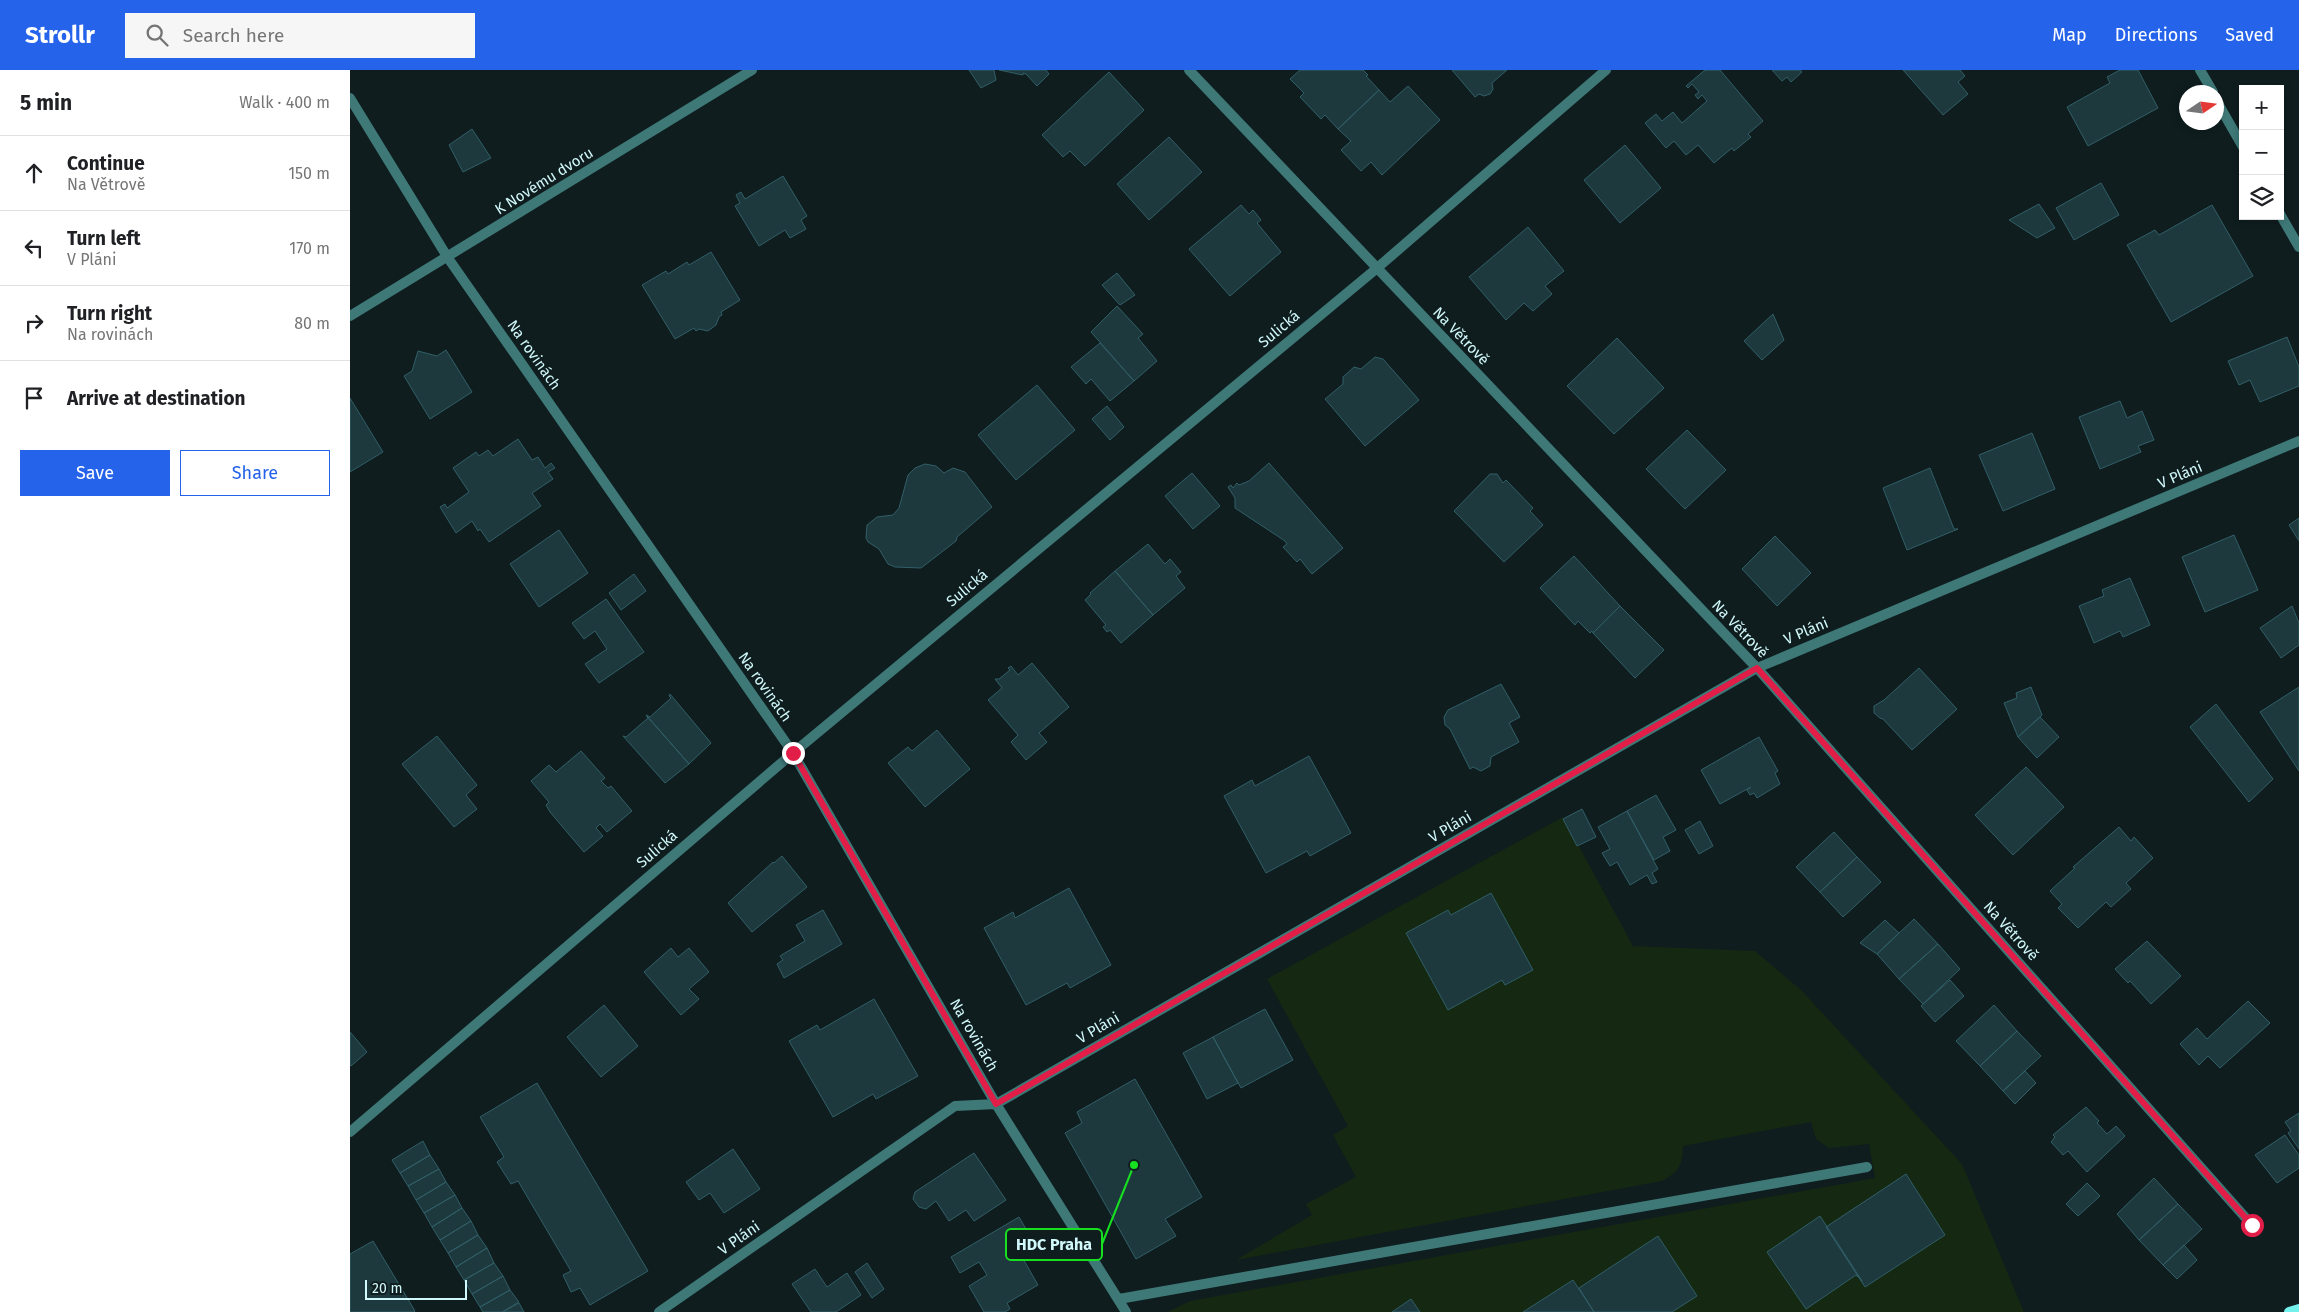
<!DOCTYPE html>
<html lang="en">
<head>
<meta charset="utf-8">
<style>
	body { margin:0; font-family:"Fira Sans",sans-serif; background:#f6f6f6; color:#202124 }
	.controls { position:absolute; right:15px; top:15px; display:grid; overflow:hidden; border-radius:0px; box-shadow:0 2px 8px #0003 }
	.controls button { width:45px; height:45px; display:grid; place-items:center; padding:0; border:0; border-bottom:1px solid #e0e0e0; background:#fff; color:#202124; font:25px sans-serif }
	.compass { position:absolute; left:1829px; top:15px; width:45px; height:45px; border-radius:50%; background:#fff; box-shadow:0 2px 8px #0003; rotate:77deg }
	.scale { position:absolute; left:15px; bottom:12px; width:102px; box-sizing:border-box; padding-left:5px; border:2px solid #d1f8fa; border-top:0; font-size:14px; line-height:18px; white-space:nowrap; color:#d1f8fa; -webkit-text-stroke:4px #0f1d1f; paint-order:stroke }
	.stop { position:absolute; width:15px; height:15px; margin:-11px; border:4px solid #e11d48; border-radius:50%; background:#fff }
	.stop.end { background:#e11d48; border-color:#fff; box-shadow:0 1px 5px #0008 }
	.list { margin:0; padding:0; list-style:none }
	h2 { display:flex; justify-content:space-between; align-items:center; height:65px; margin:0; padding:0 20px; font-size:21px }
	h2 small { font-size:16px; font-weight:400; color:#757577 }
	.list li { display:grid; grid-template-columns:32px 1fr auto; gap:15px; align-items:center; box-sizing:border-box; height:75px; padding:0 20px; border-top:1px solid #e0e0e0 }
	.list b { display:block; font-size:19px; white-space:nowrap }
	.list p { margin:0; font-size:16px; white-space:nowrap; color:#757577 }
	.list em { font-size:16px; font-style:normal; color:#757577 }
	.actions { display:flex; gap:10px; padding:15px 20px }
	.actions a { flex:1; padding:11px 0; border:1px solid #2563eb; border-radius:0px; text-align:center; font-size:18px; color:#2563eb }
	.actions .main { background:#2563eb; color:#fff }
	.icon { flex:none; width:28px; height:28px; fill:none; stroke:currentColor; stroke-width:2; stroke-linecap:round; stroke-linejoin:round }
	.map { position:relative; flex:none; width:1949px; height:1242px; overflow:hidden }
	header { display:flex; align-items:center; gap:30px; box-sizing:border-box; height:70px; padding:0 25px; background:#2563eb; color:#fff }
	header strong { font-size:24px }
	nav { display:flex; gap:28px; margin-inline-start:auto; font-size:18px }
	.search { width:350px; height:45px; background:#f6f6f6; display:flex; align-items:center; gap:12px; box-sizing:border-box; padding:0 18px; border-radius:0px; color:#757577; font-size:19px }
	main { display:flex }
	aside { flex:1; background:#fff }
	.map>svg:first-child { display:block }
</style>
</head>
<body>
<header>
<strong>Strollr</strong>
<div class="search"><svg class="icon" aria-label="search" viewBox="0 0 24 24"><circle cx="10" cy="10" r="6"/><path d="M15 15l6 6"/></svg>Search here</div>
<nav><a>Map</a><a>Directions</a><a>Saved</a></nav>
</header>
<main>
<aside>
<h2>5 min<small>Walk · 400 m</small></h2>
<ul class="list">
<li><svg class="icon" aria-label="ahead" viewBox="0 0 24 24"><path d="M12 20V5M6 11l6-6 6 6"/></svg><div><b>Continue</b><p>Na Větrově</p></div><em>150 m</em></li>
<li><svg class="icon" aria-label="left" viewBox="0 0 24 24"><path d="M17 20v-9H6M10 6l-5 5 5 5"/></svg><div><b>Turn left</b><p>V Pláni</p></div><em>170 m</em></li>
<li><svg class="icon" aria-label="right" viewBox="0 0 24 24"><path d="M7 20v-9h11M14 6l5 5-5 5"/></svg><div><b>Turn right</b><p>Na rovinách</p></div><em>80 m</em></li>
<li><svg class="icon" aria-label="arrive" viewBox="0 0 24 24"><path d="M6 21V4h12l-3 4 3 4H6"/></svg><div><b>Arrive at destination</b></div></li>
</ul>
<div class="actions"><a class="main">Save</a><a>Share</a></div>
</aside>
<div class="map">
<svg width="1949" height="1242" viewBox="0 0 1949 1242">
	<rect width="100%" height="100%" fill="#0f1d1f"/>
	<path fill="#142812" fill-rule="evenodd" d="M1213 747 1283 876 1405 881 1451 920 1612 1094 1674 1242H1322L1346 1226 1308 1166 1229 1218 1223 1210 1173 1242H1070L1061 1229 1042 1242H818L840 1231 1525 1108 1519 1074 1479 1078 1466 1069 1461 1052 1333 1076C1332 1096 1330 1101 1312 1111L886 1190 962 1145 956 1134 1006 1107 983 1065 998 1056 917 909ZM1141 823 1183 900 1156 915 1152 910 1098 940 1056 863 1098 840 1101 845ZM1556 1104 1595 1165 1515 1217 1506 1205 1456 1239 1417 1182 1470 1146 1477 1157Z"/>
	<path fill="#1d393e" stroke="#315f67" d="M619 0H644L646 10 631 18Z
		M649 0H696L699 4 687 16 676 4 673 3V5Z
		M950 0H1013L1018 5 1016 6 1029 20 988 59 975 45 971 49 950 27 954 23 940 9Z
		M1102 0H1157L1142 13 1143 19 1140 24 1134 26 1129 24 1125 27Z
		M1355 0H1370L1413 51 1398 64 1401 67 1384 81 1382 78 1364 93 1348 75 1336 85 1324 71 1316 78 1295 53 1306 44 1312 51 1323 42 1332 53 1357 31 1352 25 1348 29 1345 25 1349 22 1342 14 1338 18 1336 16Z
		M1422 0H1450L1452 2 1441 12 1437 7 1432 11Z
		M1553 0H1610L1615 6 1608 12 1618 24 1593 45Z
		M1770 0H1788L1808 38 1738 76 1717 37 1760 13 1757 7Z
		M759 2 794 40 735 96 720 81 713 87 692 65Z
		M1058 16 1090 50 1032 105 1021 92 1011 101 991 80 1001 71 988 59 1029 20 1040 32Z
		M122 59 141 88 113 102 99 75Z
		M819 67 852 102 799 150 767 114Z
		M1275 75 1311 118 1270 153 1234 110Z
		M433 106 457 146 451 150 456 159 440 168 435 160 409 176 385 136 390 133 386 125 391 122 395 129Z
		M1751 113 1769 145 1724 170 1706 138Z
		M1689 134 1705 158 1687 168 1659 150Z
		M891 135 899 144 903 140 911 150 907 153 931 182 880 226 839 179Z
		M1862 135 1903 206 1821 252 1777 175 1805 160 1809 165Z
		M1178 157 1214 201 1195 216 1202 224 1183 241 1174 233 1156 250 1119 207Z
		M361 182 390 230 371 242 372 245 369 247 366 255 358 261 349 259 346 261 344 258 325 269 292 215 316 201 318 204 337 192 339 195Z
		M767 203 785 225 770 235 752 215Z
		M767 236 793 264 788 268 807 291 784 311 741 262Z
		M1423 244 1434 270 1412 290 1394 271Z
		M1937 267 1949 297V316L1910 332 1900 310 1889 315 1878 291Z
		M1267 268 1314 318 1264 364 1217 316Z
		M750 273 784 311 760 331 741 309 736 314 721 297Z
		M96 280 122 322 80 349 54 306 62 301 68 281 87 286Z
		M1025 287 1033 289 1069 330 1015 376 975 329 993 314V307L1004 297 1011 299Z
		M687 315 725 360 666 410 628 365Z
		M0 328 33 382 0 402Z
		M1770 331 1777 348 1792 341 1804 370 1788 376 1791 382 1750 399 1729 347Z
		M757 336 774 357 760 370 742 349Z
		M1337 360 1376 400 1335 439 1296 399Z
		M1682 363 1705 419 1653 441 1629 385Z
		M168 369 182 390 188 387 195 398 201 393 205 398 198 402 203 409 182 423 191 436 139 472 130 459 128 461 122 451 106 463 90 437 95 434 97 438 119 422 103 398 126 382 129 386 138 380 143 386Z
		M919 393 993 478 962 504 950 489 947 492 933 477 937 474 935 471 885 438V428L878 417 881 415 883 418 887 413 889 415 899 411Z
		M575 394 586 396 594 403 603 398 615 402 642 437 607 467 606 471 571 498 545 497 538 494 529 479 518 472 516 468 517 455 527 447 543 445 549 438 558 405 565 398Z
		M1580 398 1604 459H1608L1557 480 1533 418Z
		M842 403 870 436 843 459 815 426Z
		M1140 404H1147L1153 413 1156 410 1183 438 1180 441 1193 455 1154 492 1104 441Z
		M1949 448V471L1939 455Z
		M209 460 238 503 189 537 160 494Z
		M1884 465 1908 520 1855 542 1832 487Z
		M1425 466 1461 503 1427 536 1392 499Z
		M798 474 815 494 820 489 831 502 826 506 835 518 803 545 765 501Z
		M1224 486 1270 536 1243 563 1242 561 1240 563 1228 551 1225 555 1190 518Z
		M765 501 803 545 771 573 760 560 757 562 753 557 756 555 735 530 741 524 740 523Z
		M284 504 296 521 271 540 259 523Z
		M1780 508 1800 555 1773 567 1770 561 1744 573 1729 536 1754 526 1752 520Z
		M256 529 294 582 249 613 235 594 257 579 245 561 234 569 222 553Z
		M1270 536 1314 580 1285 608 1243 563Z
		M1942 536 1949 553V575L1931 588 1910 558Z
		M682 593 719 637 689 663 697 672 676 690 661 672 668 665 638 630 652 618 645 609H649L660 600 658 598 661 596 668 605Z
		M1569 598 1607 639 1562 680 1533 649 1530 648 1524 643V636L1534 630Z
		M1151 614 1170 647 1159 653 1169 672 1141 687 1140 696 1131 701 1123 697 1120 699 1100 659 1095 655 1094 647 1098 640Z
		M1681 617 1692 645 1668 667 1654 633 1667 628 1666 623Z
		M1949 617V701L1910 642Z
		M320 624 361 673 339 694 296 645 300 647 321 628 319 626Z
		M1866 634 1923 709 1899 732 1840 657Z
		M296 645 339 694 315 713 273 666 276 667 298 648Z
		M1690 647 1709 667 1687 688 1668 667Z
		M587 660 620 699 575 737 538 693 558 677 562 681Z
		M87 666 127 715 116 725 127 739 104 757 52 694Z
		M1409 667 1428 701 1425 703 1430 714 1407 728 1404 723 1400 725 1397 720 1401 717 1370 734 1351 700Z
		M231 681 255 708 251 711 258 718 261 716 282 741 257 762 250 754 246 758 253 766 234 782 200 742 196 735 199 732 181 711 199 695 206 702Z
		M959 686 1001 763 960 786 957 781 916 803 874 726 902 710 905 716Z
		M1676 697 1714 737 1663 785 1625 745Z
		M1306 725 1326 760 1313 767 1320 781 1304 790 1277 741Z
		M1232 739 1246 767 1227 776 1213 749Z
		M1277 741 1308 799 1302 803 1307 812 1302 814 1297 805 1280 815 1267 792 1260 796 1252 783 1260 779 1248 757Z
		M1350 751 1363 776 1349 784 1335 760Z
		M1769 757 1781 771 1784 767 1803 788 1776 813 1781 819 1761 837 1756 832 1728 858 1708 838 1712 834 1700 821 1725 798 1723 797Z
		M1484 762 1507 787 1470 822 1446 797Z
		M432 786 457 817 402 862 378 833 423 792 424 793Z
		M1507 787 1531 812 1493 847 1470 822Z
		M719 818 761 895 720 918 717 913 676 935 634 858 663 842 665 848Z
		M1141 823 1183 900 1155 915 1152 910 1098 940 1056 863 1098 840 1101 845Z
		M473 840 492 874 434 908 427 894 433 890 430 886 455 871 446 855Z
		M1564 849 1588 874 1549 909 1527 884Z
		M1535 850 1549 863 1527 884 1510 873Z
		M1797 871 1831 906 1801 934 1780 911 1778 913 1765 899Z
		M1588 874 1610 899 1573 934 1549 909Z
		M321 878 328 887 339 878 359 902 339 919 349 929 331 945 294 902Z
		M1600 910 1614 926 1585 952 1571 936Z
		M524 929 568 1006 526 1029 523 1024 483 1047 439 971 467 955 470 960Z
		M1898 931 1920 953 1870 998 1858 986 1849 995 1830 974 1847 958 1857 969Z
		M254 935 288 976 251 1007 217 967Z
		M1644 935 1667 961 1630 996 1606 971Z
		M915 939 943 990 891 1018 863 967Z
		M1667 961 1691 986 1653 1021 1630 996Z
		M0 962 17 982 1 996 0 995Z
		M863 967 888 1013 857 1029 833 983Z
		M1675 1001 1686 1013 1665 1034 1653 1021Z
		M785 1009 852 1127 815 1149 826 1166 786 1189 715 1063 732 1053 727 1042Z
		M187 1013 298 1201 240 1235 230 1218 221 1222 213 1205 221 1201 168 1111 161 1114 147 1092 154 1087 130 1047Z
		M1736 1037 1749 1051 1747 1053 1757 1064 1766 1056 1775 1066 1737 1102 1718 1081 1713 1085 1701 1072 1705 1067 1703 1065Z
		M1949 1043V1079L1938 1063 1941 1061 1935 1052Z
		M1935 1065 1949 1085V1098L1927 1113 1905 1085Z
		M73 1071 80 1085 50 1103 42 1090Z
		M383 1079 410 1119 374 1143 360 1123 349 1130 336 1112Z
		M624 1083 656 1130 624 1151 616 1140 599 1151 586 1131 576 1139 569 1137 563 1129 565 1122Z
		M80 1085 89 1099 58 1116 50 1103Z
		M89 1099 96 1112 66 1130 58 1116Z
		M1556 1104 1595 1165 1515 1217 1476 1157Z
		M1804 1108 1828 1134 1789 1170 1767 1144Z
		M96 1112 105 1125 74 1143 66 1130Z
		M1737 1113 1750 1126 1728 1146 1716 1134Z
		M105 1125 112 1138 82 1157 74 1143Z
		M1828 1134 1852 1159 1813 1195 1789 1170Z
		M112 1138 121 1151 90 1170 82 1157Z
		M1470 1146 1512 1211 1506 1205 1456 1239 1417 1182Z
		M669 1147 687 1178 672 1187 688 1215 657 1233 660 1239 655 1242H634L619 1216 637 1205 629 1192 610 1203 601 1187Z
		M121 1151 128 1165 98 1183 90 1170Z
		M128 1165 137 1178 106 1197 98 1183Z
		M1308 1166 1347 1226 1322 1242H1244L1229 1218Z
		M23 1171 65 1241 64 1242H0V1184Z
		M1834 1175 1847 1190 1827 1209 1813 1195Z
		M137 1178 144 1193 114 1210 106 1197Z
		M144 1193 153 1206 122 1224 114 1210Z
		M517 1193 534 1219 522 1228 505 1202Z
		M465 1199 477 1217 497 1203 511 1225 486 1242H461L442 1214Z
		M153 1206 160 1220 130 1237 122 1224Z
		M1223 1210 1244 1242H1173Z
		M160 1220 169 1232 152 1242H133L130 1237Z
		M1061 1229 1070 1242H1042Z
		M169 1233 174 1242H153Z"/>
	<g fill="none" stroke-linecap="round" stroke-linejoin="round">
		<path stroke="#3e7978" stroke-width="10" d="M839 0 1407 598 1902 1155
			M1850 0 1863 22
			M0 28 98 188 443 683 646 1034 776 1242
			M1866 30 1893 77
			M1930 144 1949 177
			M0 246 402 0
			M0 1062 443 683 1026 199 1256 0
			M769 1229 1517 1097
			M309 1242 605 1036 646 1034 1407 598 1949 371"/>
		<path stroke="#72f1ed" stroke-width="10" d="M1939 1242 1949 1239"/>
	</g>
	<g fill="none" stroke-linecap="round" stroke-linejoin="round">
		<path stroke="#e11d48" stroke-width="6" d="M443 683 646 1034 1407 598 1902 1155"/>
	</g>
	<g text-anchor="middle" stroke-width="4" stroke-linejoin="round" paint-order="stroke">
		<g font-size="15" fill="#d1f8fa" stroke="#0f1d1f">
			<text transform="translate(194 111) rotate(-32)" y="5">K Novému dvoru</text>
			<text transform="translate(929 259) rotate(-40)" y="5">Sulická</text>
			<text transform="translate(1111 266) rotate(46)" y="5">Na Větrově</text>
			<text transform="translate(184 285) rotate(55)" y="5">Na rovinách</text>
			<text transform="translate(1830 405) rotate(-23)" y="5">V Pláni</text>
			<text transform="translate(617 518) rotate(-40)" y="5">Sulická</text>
			<text transform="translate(1390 559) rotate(46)" y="5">Na Větrově</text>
			<text transform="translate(1456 561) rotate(-23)" y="5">V Pláni</text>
			<text transform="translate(415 617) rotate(55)" y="5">Na rovinách</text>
			<text transform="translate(1100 757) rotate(-30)" y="5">V Pláni</text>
			<text transform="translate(307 779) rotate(-41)" y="5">Sulická</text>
			<text transform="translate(1661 861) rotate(48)" y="5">Na Větrově</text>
			<text transform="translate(748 958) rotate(-30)" y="5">V Pláni</text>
			<text transform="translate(624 965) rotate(60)" y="5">Na rovinách</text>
			<text transform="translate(389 1168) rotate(-35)" y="5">V Pláni</text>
		</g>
	</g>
	<path fill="none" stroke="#17e021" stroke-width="2" d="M784 1095L752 1174"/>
	<circle fill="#17e021" stroke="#0f1d1f" stroke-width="2" cx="784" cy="1095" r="5"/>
	<rect fill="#0f1d1f" stroke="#17e021" stroke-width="2" x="656" y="1159" width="96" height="31" rx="5"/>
	<g font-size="16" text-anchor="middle" font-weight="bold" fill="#d1f8fa">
		<text x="704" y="1180">HDC Praha</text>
	</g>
</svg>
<div class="controls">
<button>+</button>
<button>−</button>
<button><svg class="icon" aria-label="layers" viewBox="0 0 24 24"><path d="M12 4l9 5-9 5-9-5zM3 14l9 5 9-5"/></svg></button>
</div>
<svg class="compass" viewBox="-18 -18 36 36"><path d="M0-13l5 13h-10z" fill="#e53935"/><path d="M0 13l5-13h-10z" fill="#757577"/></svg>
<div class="scale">20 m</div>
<div class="stop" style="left:1902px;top:1155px"></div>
<div class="stop end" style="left:443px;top:683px"></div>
</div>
</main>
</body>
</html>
